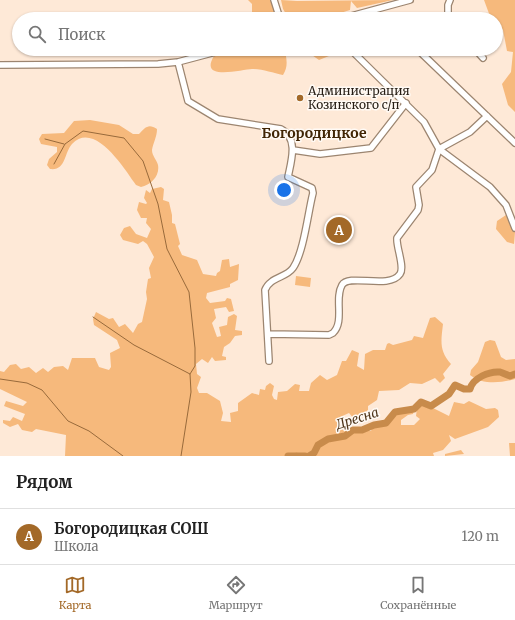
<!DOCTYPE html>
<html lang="ru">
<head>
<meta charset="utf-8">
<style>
	body { margin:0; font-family:Merriweather,serif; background:#f2f2f2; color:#222 }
	.you { position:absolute; left:284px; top:190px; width:14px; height:14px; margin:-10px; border:3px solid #fff; border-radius:50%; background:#1a73e8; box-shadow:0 0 0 6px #1a73e833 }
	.badge { display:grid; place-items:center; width:26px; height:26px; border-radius:50%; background:#a36928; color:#fff; font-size:13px; font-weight:700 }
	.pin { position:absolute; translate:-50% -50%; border:2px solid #fff; box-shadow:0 1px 4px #0006 }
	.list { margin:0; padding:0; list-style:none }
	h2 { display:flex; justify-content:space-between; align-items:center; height:52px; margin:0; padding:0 16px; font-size:17px }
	h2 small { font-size:13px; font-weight:400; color:#767676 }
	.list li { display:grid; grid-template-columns:26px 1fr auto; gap:12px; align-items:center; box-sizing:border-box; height:56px; padding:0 16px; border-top:1px solid #e0e0e0 }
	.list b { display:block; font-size:15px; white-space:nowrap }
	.list p { margin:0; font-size:13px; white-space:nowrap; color:#767676 }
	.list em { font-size:13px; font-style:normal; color:#767676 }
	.icon { flex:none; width:22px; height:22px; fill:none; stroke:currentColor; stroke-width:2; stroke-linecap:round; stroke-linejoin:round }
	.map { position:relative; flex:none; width:515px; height:456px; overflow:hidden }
	.search { position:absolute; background:#fff; box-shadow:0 1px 3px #0004; left:12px; right:12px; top:12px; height:44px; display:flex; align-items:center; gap:10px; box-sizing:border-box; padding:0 14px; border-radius:22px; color:#767676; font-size:15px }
	.sheet { height:108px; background:#fff }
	nav { display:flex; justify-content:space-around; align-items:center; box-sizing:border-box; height:56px; border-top:1px solid #e0e0e0; background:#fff; font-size:11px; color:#767676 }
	nav a { display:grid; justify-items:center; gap:2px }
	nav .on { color:#a36928 }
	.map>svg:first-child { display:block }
</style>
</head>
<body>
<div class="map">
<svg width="515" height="456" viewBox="0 0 515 456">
	<rect width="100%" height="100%" fill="#fee9d7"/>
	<path fill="#f6b97c" d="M248 0H273L277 19H252V4Z
		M281 0 297 1 393 0 357 8 351 1 350 10 321 19H289L283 9Z
		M484 0H515V112L508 105 502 84 511 72 513 52 507 51 503 30 496 24V19H491Z
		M371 15 376 19H349Z
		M243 49H285C286 58 289 66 283 75 273 73 262 69 252 69 243 69 198 82 214 56Z
		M300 49H330L329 56 319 60 306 51Z
		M90 120 119 125 133 134H139C145 128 148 123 157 129 157 137 153 143 152 150 152 156 157 160 158 165 160 176 151 185 141 187L136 185C125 170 95 120 72 144 64 153 66 171 50 169L47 165 49 159 57 152V147L41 144 39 139 42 134 64 133 74 121Z
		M161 187 164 189 163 200 169 202 172 215V223L175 224 180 244 178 246 182 255 197 260 203 274 216 276 217 273 220 271 222 260 229 259 230 267 239 264 238 280 230 284V287L207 293 206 298 210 303 225 301 227 298 231 299 234 311 229 312 226 307 214 309 216 318 212 323 217 337 221 336 219 327 227 325 228 317 234 314 237 316 235 330 242 331V335L235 336 230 343 224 347 222 356 226 357V360L215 361 212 357 208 363 202 359 196 364 197 374 201 377 197 388 199 393H207L220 401 223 413 221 421 231 422 230 413 238 411V403L252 393 259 395 260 389 265 390 266 386 270 383 274 386 272 395 274 399 277 400 278 392 287 391 295 384 300 385 299 391H309L311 383 320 375 327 380 337 375 342 361H346L352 350 359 353 357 366 364 370 365 354 373 350H385L387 344 389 343 393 345 412 340 414 336 423 338 430 318 435 317 443 324C441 341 439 351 451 364L443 374 445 378 440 383 435 378 422 384 410 383 399 390 379 391 377 400 368 406V410L355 420 349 413 340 417 338 423 347 425 350 430 359 428 371 431 373 426 383 427 392 415 400 411 403 413 410 408 414 410 413 414 408 415 401 420V425H414L420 419 416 416 417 408 423 403 449 416 454 402 464 404 469 401 486 409 495 408 498 410 499 417 488 427 455 439 449 435 451 441 443 450 433 453 434 456H441H65L66 435 36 429 32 432 22 430 18 424 10 427 3 423V420L10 421 13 417 22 421 25 414 4 406 6 401 23 406 27 402 0 389V371L4 372 10 365 16 364 21 369 29 367 36 373 43 368 48 372 54 367 63 366 68 370 72 358H95L99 367 109 370 111 367 110 353 120 348 117 340 94 325 93 319 96 312 109 319 113 318 119 327 125 324 133 333 138 324 142 322 147 299 146 292 148 279 151 278 149 268 154 257 147 244 143 241 138 244 123 240 120 235 124 228 130 226 136 234 147 238 151 229 146 223 147 218H141L137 210 139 202 146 204 147 203 144 198 146 190 150 193 152 189Z
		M506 215 509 216 515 232 514 244 507 242 496 229 497 221Z
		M296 276 311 278 310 287 295 285Z
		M490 340 495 341 501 357 506 360 515 359V379C501 383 482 385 470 375L471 370 478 362 485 342Z
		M509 443H515V456H510Z
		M461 450 464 454 445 456V454Z"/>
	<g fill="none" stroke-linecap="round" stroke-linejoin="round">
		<path stroke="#986a3b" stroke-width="1" d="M45 139 64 144
			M54 164 65 144 83 131 124 138 143 161 158 204 167 249 189 292 195 348V366L190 374
			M93 317 134 345 190 374 191 392 181 456
			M0 379 27 383 42 390 68 421 89 431 123 456"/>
		<path stroke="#c88b4b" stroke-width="7" d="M288 456H296
			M297 456H305
			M309 456 314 453 318 445 328 439 345 436 353 430H362L374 425 386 423 395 412 414 409 421 402 431 406 449 394 455 385 464 389H470C473 378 489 371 500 372 503 373 507 375 510 376L515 374"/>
		<defs>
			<path id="minor" d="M274 0 280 19
				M340 19 410 0
				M448 19V5L450 0
				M350 49 424 122 439 149 490 187 506 205 515 228
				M417 49 515 143
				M475 49 483 58
				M178 62 188 101 218 119 281 129C299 138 291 162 288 177L312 188 313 193C308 212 304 252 293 268 286 278 270 277 265 290L269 361
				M0 65 158 64 178 62 227 49
				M293 150 320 154 371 148 406 103
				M269 334 329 335 333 333C345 321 334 299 342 285 349 273 389 290 400 274 405 267 396 247 397 238L418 210 419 205 416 187 432 170 439 149 470 132 487 116"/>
		</defs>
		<use href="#minor" stroke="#9c8570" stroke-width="8"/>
		<use href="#minor" stroke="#fff" stroke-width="5.5"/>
	</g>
	<circle fill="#a36928" stroke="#fffaf5" stroke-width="1.5" cx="300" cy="98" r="4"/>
	<g text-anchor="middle" stroke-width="3" stroke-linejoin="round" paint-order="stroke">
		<g font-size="12" fill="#271e15" stroke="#fffaf5" text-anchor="start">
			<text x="308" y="95">Администрация<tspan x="308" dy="14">Козинского с/п</tspan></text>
		</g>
		<g font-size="13" font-style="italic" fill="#4f3519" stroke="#fffaf5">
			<text transform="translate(357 418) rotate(-18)" y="5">Дресна</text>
		</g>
		<g font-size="14" font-weight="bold" fill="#402505" stroke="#fffaf5">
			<text x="314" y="138">Богородицкое</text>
		</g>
	</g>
</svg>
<div class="you"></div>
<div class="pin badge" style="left:339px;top:230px">A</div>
<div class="search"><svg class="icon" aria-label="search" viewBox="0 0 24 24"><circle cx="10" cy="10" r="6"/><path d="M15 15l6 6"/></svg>Поиск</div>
</div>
<section class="sheet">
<h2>Рядом<small></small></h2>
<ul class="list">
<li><span class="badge">A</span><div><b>Богородицкая СОШ</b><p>Школа</p></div><em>120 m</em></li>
</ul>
</section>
<nav>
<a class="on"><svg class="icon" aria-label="map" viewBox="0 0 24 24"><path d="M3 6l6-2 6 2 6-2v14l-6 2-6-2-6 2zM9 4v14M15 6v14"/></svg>Карта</a>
<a><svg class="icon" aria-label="directions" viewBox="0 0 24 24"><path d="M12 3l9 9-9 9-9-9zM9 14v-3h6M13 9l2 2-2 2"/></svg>Маршрут</a>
<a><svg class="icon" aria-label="saved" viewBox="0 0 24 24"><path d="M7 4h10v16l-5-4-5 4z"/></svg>Сохранённые</a>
</nav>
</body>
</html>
